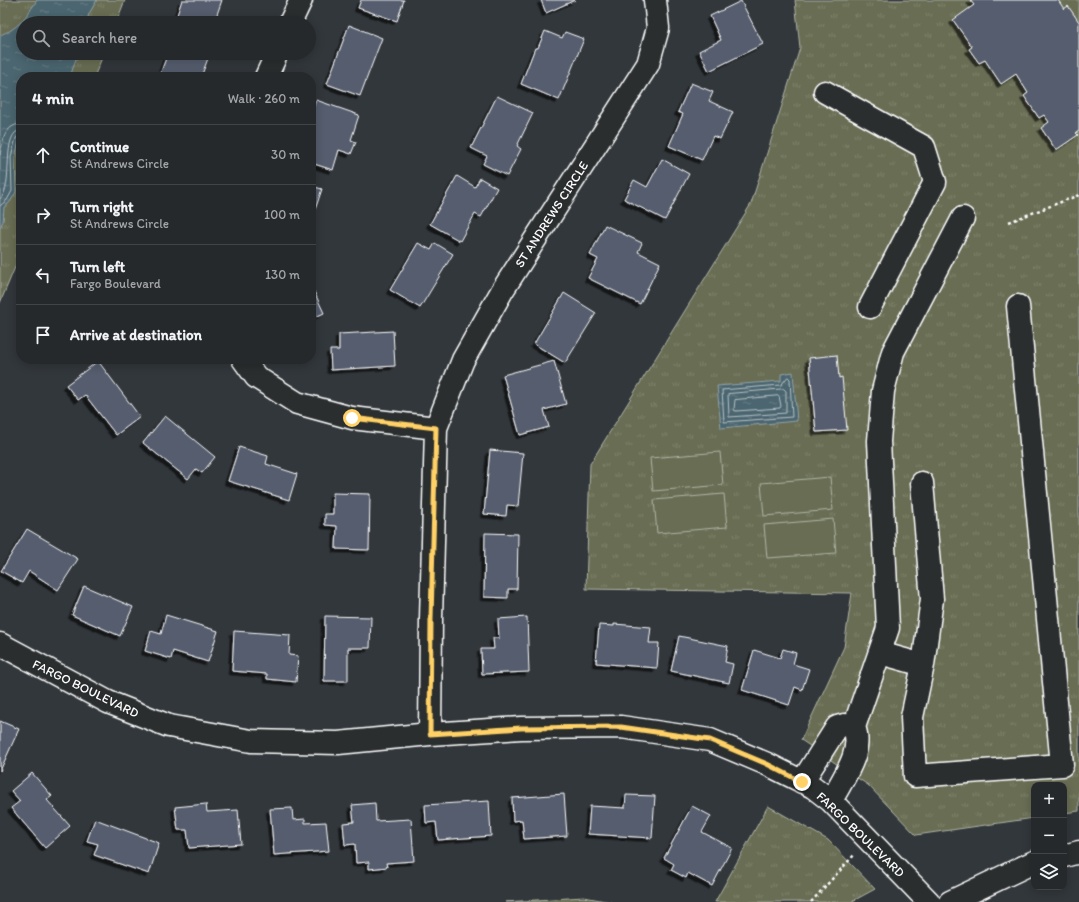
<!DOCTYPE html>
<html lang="en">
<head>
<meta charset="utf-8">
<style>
	body { margin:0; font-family:Itim,sans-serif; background:#2e3134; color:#f1f3f6 }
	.controls { position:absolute; right:12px; bottom:12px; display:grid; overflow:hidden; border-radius:8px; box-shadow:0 2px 10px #0003 }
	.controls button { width:36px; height:36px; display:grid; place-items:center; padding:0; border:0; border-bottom:1px solid #424548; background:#26292c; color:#f1f3f6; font:20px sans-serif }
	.stop { position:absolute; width:12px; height:12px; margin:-9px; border:3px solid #ffd166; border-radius:50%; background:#fff }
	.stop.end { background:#ffd166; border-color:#fff; box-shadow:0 1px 4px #0008 }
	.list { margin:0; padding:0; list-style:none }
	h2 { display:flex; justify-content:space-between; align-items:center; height:52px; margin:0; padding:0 16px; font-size:17px }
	h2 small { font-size:13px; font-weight:400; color:#a4a6a9 }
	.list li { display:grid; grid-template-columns:26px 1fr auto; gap:12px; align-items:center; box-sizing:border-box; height:60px; padding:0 16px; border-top:1px solid #424548 }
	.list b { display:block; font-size:15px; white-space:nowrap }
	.list p { margin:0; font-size:13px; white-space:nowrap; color:#a4a6a9 }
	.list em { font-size:13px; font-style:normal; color:#a4a6a9 }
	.icon { flex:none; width:22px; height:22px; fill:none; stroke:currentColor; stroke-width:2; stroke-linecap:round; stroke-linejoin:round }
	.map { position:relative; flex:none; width:1079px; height:902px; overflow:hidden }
	.search { position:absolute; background:#26292c; box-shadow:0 2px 10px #0003; left:16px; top:16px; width:300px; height:44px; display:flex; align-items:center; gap:10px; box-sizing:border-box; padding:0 14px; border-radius:22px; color:#a4a6a9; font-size:15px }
	.panel { position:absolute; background:#26292c; box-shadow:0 2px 10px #0003; left:16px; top:72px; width:300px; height:292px; border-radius:16px }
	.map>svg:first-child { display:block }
</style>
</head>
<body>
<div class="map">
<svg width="1079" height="902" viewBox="0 0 1079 902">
	<defs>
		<pattern id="grass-tufts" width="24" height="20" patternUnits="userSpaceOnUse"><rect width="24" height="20" fill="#676d53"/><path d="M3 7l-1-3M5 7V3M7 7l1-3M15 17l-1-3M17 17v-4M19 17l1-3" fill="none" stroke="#7e836d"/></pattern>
		<pattern id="water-ripples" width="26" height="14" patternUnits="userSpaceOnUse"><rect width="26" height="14" fill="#4c6670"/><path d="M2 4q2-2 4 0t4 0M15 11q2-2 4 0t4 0" fill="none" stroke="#677d85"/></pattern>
		<filter id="shadow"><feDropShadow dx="-3.5" dy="3.5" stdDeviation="0" flood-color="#0009"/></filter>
	</defs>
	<rect width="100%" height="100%" fill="#32373b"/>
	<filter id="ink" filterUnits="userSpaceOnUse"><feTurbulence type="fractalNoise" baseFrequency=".025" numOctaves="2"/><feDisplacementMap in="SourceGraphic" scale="8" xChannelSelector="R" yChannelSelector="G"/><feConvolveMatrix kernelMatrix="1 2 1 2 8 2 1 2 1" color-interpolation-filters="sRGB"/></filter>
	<g filter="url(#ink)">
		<path fill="url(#grass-tufts)" stroke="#b3b6a9" d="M0 0H125L116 23H23V53H104L94 77H21V253L0 303Z
			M795 0H1079V811L1064 813V785H1034V818L916 835 868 785 801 740 844 647 852 593 586 589 590 464 751 204 800 48Z
			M768 806 828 840 875 889 851 902H715Z
			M584 897 611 902H505Z"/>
		<path fill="#676d53" stroke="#b3b6a9" d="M720 452 723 485 653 491 650 458Z
			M830 477 833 510 764 516 761 483Z
			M724 494 727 527 657 533 654 500Z
			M833 519 836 553 767 558 764 525Z"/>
		<path fill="url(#water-ripples)" stroke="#94a3a9" d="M37 0H97L89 14 86 23H23V53H78L70 77H21V132L15 158 16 192 10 202 4 207 3 221 0 228V36C4 32 7 33 11 30 22 23 30 11 37 0Z
			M793 372 797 421 721 428 717 386 781 381V374Z"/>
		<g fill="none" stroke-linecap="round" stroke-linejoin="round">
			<path stroke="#b7c2c6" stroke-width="1" d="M0 155C3 141 4 125 21 124
				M0 199C15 187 0 132 21 130
				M0 206 7 200 12 191 11 157 16 138 21 135
				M788 377 790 379 792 417 724 422 722 390 781 385Z
				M784 389 786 391V413L729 417 728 394Z
				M779 396 781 406 780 408 736 411 734 410 735 400Z"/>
		</g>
		<path fill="#545d6e" stroke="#fff" filter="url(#shadow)" d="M182 0H222L214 23H180L175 21Z
			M361 0H404L397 21 358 8Z
			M541 0H575L546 13Z
			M970 0H1058L1064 9 1068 6 1079 22V131L1076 133 1078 135 1056 150 1041 128 1049 122 1044 115 1039 118 1024 96 1028 93 1016 74 1001 84 985 60 979 63 969 49 972 47 953 20 974 5Z
			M741 1 763 44 709 71 699 51 721 40 710 16Z
			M349 25 382 38 360 96 327 84Z
			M545 31 562 38 565 32 584 39 559 100 521 84 535 48H538Z
			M168 53H210L201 77H159Z
			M691 83 713 92 709 101 733 112 720 139 713 136 702 160 669 146 683 114 678 112Z
			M497 96 533 113 517 146 521 149 507 176 483 164 487 156 471 148Z
			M316 100 359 115 351 140 356 142 351 154 339 150 333 170 311 163V114Z
			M662 159 689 174 665 220 624 199 634 180 647 187Z
			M457 176 475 187 480 178 497 188 481 217 475 214 460 241 430 224Z
			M311 186 322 189 311 222Z
			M605 225 642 243 638 252 660 263 640 304 588 278 598 259 590 255Z
			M418 243 431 250 435 243 453 254 420 308 390 290Z
			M311 285 324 313 311 319Z
			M564 293 596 313 565 363 534 344Z
			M393 331 395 366 331 370 330 350H339V334Z
			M837 355 839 378 842 377 847 430 816 432 809 358Z
			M98 361 140 417 116 435 85 395 78 400 66 385Z
			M554 361 566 404 544 410 549 427 520 435 503 375Z
			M165 416 215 457 202 473 196 469 188 479 143 443Z
			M239 447 268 456 266 464 297 474 289 500 228 481Z
			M490 450 523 453 518 506 507 505 506 516 484 514Z
			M333 493 370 494 369 550 336 549 337 526 325 525V514H333Z
			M27 529 78 559 58 590 29 571 22 583 1 571Z
			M485 533 518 534 517 589H508V598L484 597Z
			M84 586 133 607 120 636 72 615Z
			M166 615 218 631 208 662 173 651 171 659 145 651 151 631 161 634Z
			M325 616 371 617 370 648H348V681H324Z
			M527 617 529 672 482 674 481 649H494L493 638H499L498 619Z
			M614 624 651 627 649 643H659L657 668 596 663 599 625 614 626Z
			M234 631 290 635 289 655 298 656 296 682 267 679V674L232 671Z
			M679 636 728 646 725 662 733 664 729 683 671 671Z
			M783 649 796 653 793 664 809 669 802 690 795 687 789 705 742 690 754 650 780 658Z
			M0 721 19 729 0 771Z
			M32 773 52 796 47 800 70 826 45 848 11 808 20 801 11 791Z
			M564 794 567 836 524 839 522 820 513 821 512 798Z
			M626 795 655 796 652 838 588 834 590 806 625 808Z
			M489 801 491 836 438 840 436 822 426 823 425 805Z
			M375 803 376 821 411 819 414 861 386 863 387 867 369 869V862L356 863 355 844 345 845 343 823 354 822 352 805Z
			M206 804 207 812 238 810 241 844 189 848 187 830H178L175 807Z
			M692 806 711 816 702 832 732 848 712 886 688 873 686 878 671 870 674 864 664 858Z
			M292 808 293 820 305 819V823L326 822 329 851 274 855 270 809Z
			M95 819 159 843 149 874 94 855 98 844 87 841Z"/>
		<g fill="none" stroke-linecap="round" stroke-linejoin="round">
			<defs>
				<path id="minor" d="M290 23 301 0
					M266 77 277 53
					M825 92 924 147 935 182 870 307
					M243 359 256 377 297 403 352 418 436 428 463 360 502 291 648 64 658 28 655 0
					M922 483 932 599 923 665
					M0 644 108 702 169 726 251 741 338 743 430 734 521 728 621 727 710 740 767 764 813 787 831 801 929 902
					M880 653 923 665 912 717 915 776 1062 765 1018 306
					M854 727 888 628 879 441 883 391 893 352 963 218
					M430 734 431 619 436 428
					M802 782 837 727 844 725 854 727C864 752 842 779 831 801
					M1064 856 1079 852
					M950 902 1034 862"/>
			</defs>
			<use href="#minor" stroke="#fff" stroke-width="25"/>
			<path stroke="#fff" stroke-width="2.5" stroke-dasharray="3 3" stroke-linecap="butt" d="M1009 222 1079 195
				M811 902 855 854"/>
			<use href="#minor" stroke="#2a2d2e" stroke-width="22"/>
		</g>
	</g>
	<g fill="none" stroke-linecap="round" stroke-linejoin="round" filter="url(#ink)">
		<path stroke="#ffd166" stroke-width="5" d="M352 418 436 428 431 619 430 734 521 728 621 727 710 740 767 764 802 782"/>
	</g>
	<g text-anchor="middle" stroke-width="3" stroke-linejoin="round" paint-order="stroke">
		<g font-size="13" fill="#fff" stroke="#2a2d2e">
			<text transform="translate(551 214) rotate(-57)" y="5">ST ANDREWS CIRCLE</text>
			<text transform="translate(86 688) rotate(26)" y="5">FARGO BOULEVARD</text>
			<text transform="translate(861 834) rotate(44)" y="5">FARGO BOULEVARD</text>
		</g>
	</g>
</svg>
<div class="controls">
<button>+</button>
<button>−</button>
<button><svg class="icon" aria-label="layers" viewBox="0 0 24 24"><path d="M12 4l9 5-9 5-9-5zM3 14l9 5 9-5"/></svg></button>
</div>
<div class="stop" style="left:352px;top:418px"></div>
<div class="stop end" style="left:802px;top:782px"></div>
<div class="search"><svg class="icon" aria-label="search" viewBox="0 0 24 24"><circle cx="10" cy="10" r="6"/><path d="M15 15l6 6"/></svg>Search here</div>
<section class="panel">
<h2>4 min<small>Walk · 260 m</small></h2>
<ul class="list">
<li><svg class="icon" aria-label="ahead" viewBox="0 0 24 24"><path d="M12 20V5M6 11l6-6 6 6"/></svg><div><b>Continue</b><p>St Andrews Circle</p></div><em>30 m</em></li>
<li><svg class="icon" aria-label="right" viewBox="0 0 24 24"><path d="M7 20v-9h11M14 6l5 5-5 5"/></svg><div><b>Turn right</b><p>St Andrews Circle</p></div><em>100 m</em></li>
<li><svg class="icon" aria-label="left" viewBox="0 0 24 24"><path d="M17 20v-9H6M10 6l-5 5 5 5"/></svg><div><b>Turn left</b><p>Fargo Boulevard</p></div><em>130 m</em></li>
<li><svg class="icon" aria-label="arrive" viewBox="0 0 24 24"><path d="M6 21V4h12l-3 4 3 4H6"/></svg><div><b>Arrive at destination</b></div></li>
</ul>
</section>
</div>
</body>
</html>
